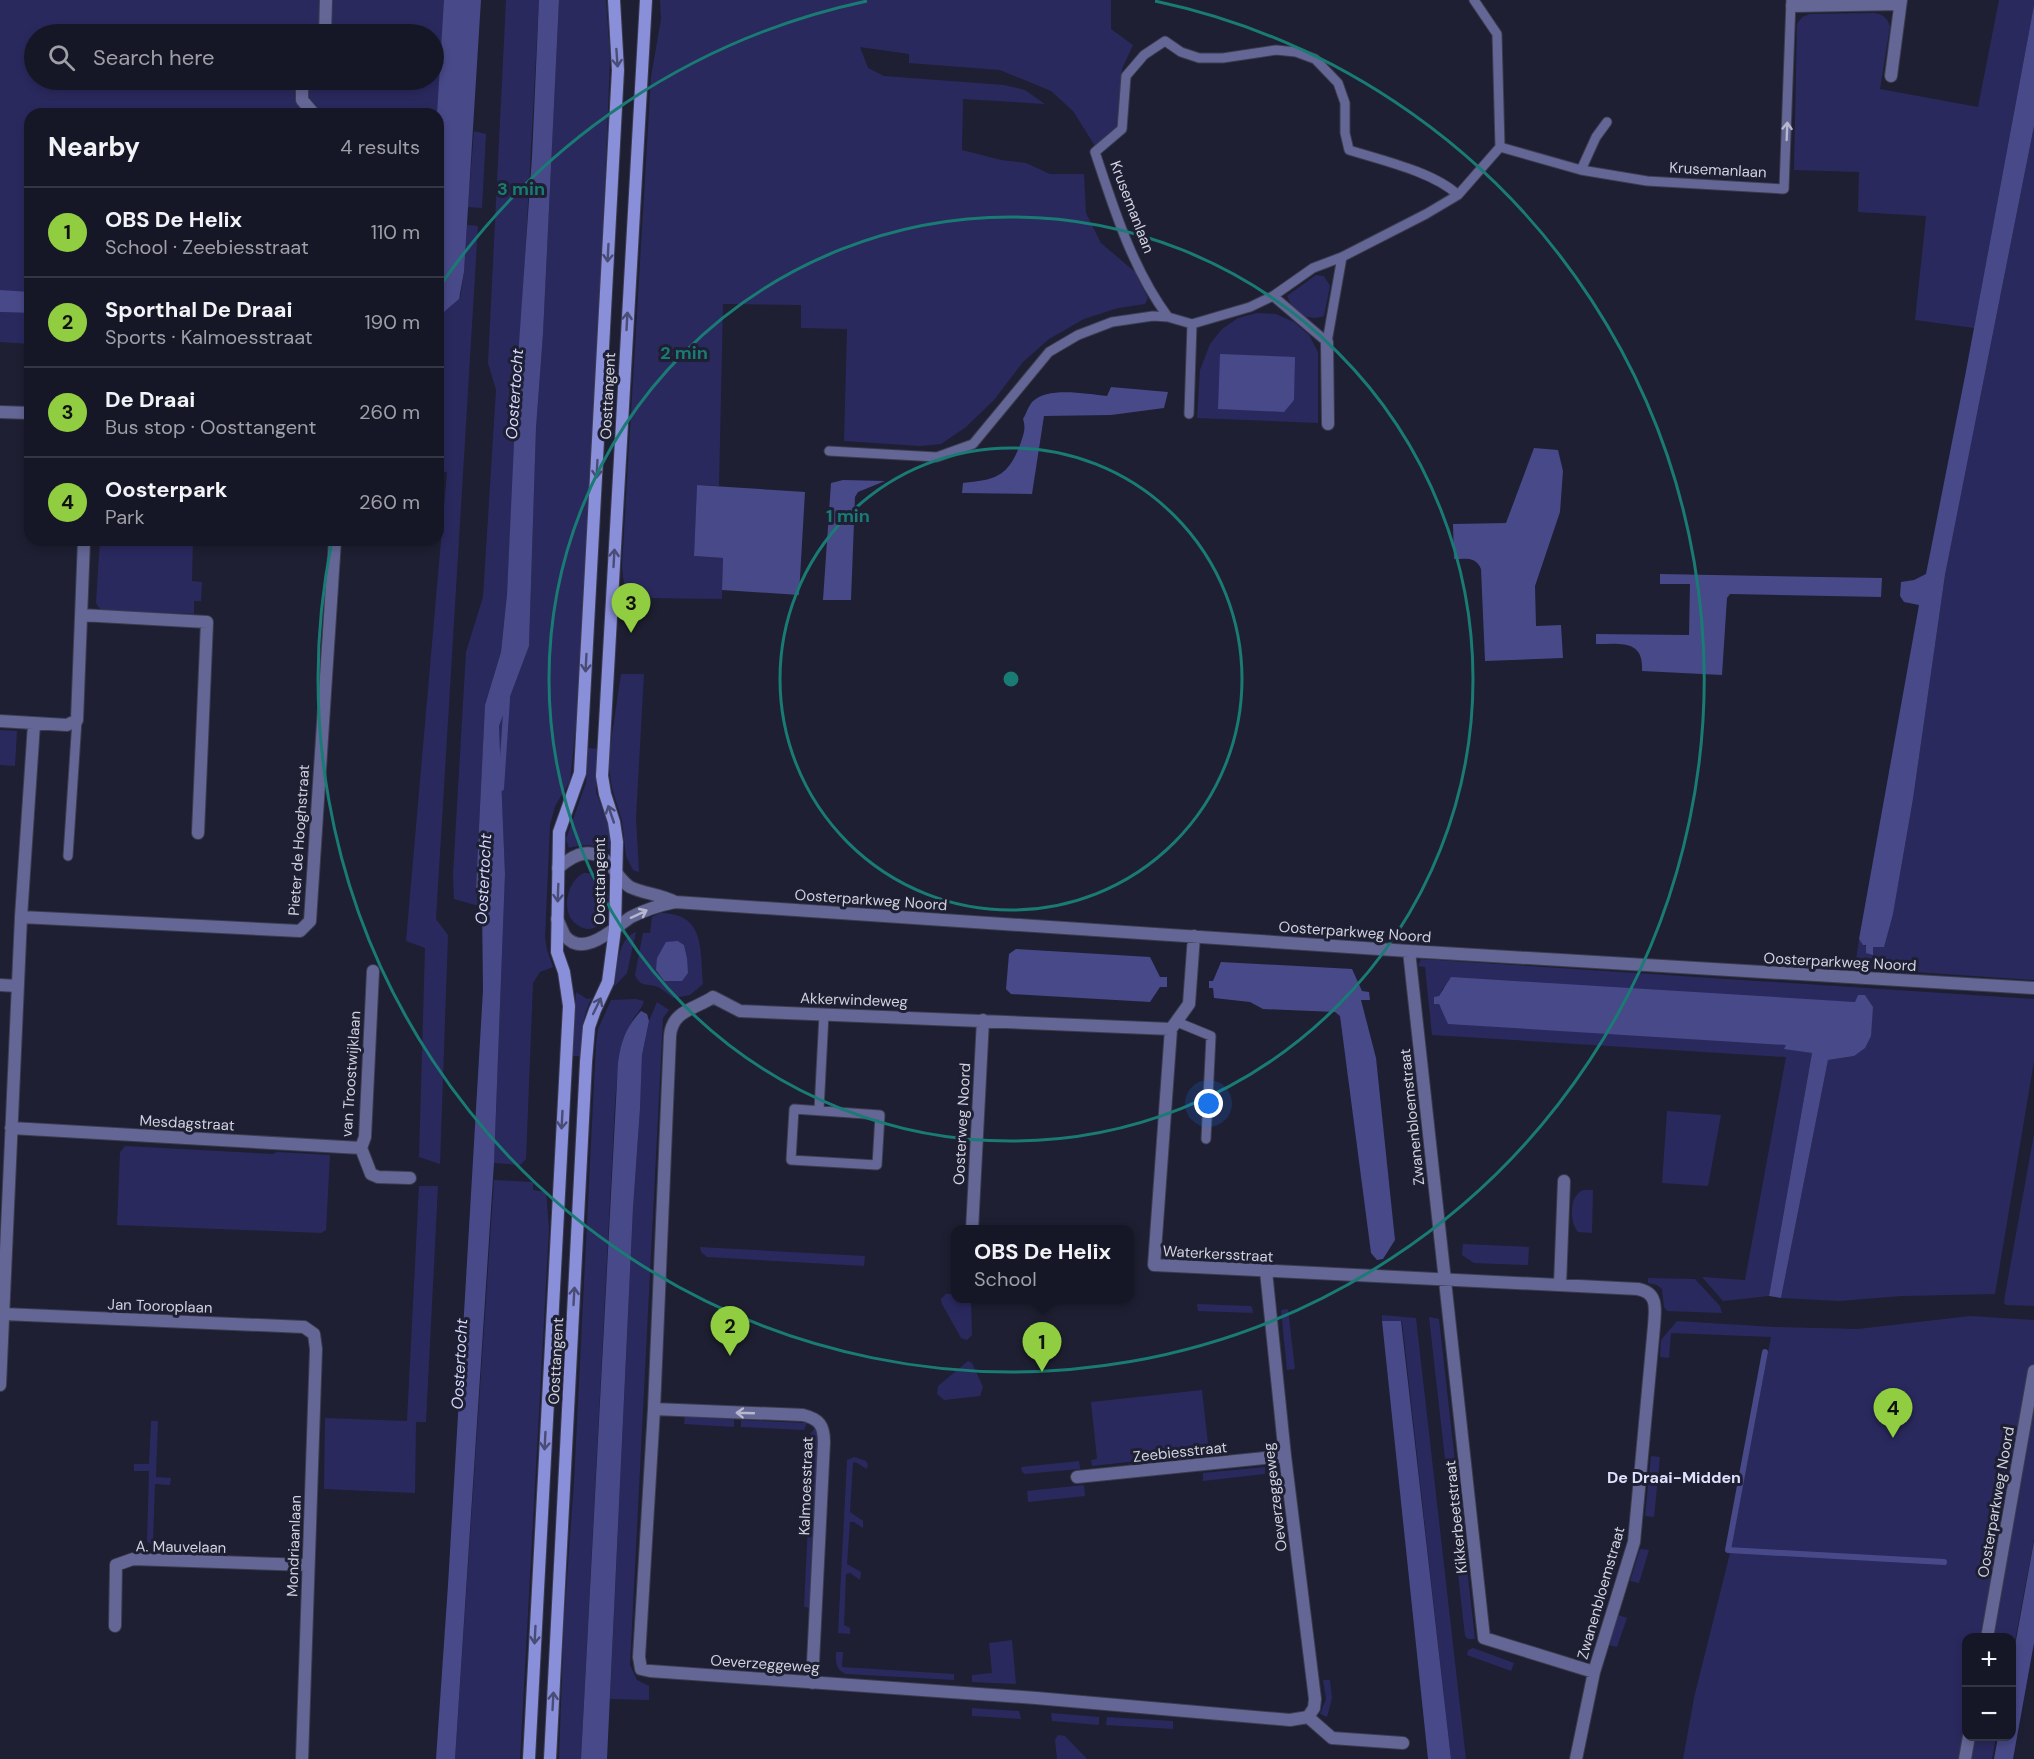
<!DOCTYPE html>
<html lang="en">
<head>
<meta charset="utf-8">
<style>
	body { margin:0; font-family:"DM Sans",sans-serif; background:#1f202e; color:#f1f3f6 }
	.controls { position:absolute; right:18px; bottom:18px; display:grid; overflow:hidden; border-radius:12px; box-shadow:0 3px 9px #0003 }
	.controls button { width:54px; height:54px; display:grid; place-items:center; padding:0; border:0; border-bottom:2px solid #353643; background:#161726; color:#f1f3f6; font:30px sans-serif }
	.you { position:absolute; left:1209px; top:1104px; width:21px; height:21px; margin:-15px; border:4px solid #fff; border-radius:50%; background:#1a73e8; box-shadow:0 0 0 9px #1a73e833 }
	.badge { display:grid; place-items:center; width:39px; height:39px; border-radius:50%; background:#90cd41; color:#111; font-size:20px; font-weight:700 }
	.pin { position:absolute; translate:-50% -50px; filter:drop-shadow(0 2px 3px #0008) }
	.pin::after { content:''; position:absolute; top:32px; width:21px; height:18px; background:inherit; clip-path:polygon(0 0,100% 0,50% 100%) }
	.popup { position:absolute; left:951px; top:1225px; width:183px; height:78px; box-sizing:border-box; display:grid; place-content:center; border-radius:12px; background:#161726; filter:drop-shadow(0 2px 4px #0005); font-size:20px; white-space:nowrap; color:#9e9fa7 }
	.popup b { font-size:22px; color:#f1f3f6 }
	.popup::after { content:''; position:absolute; left:50%; top:100%; margin-left:-12px; border:12px solid transparent; border-top-color:#161726 }
	.list { margin:0; padding:0; list-style:none }
	h2 { display:flex; justify-content:space-between; align-items:center; height:78px; margin:0; padding:0 24px; font-size:26px }
	h2 small { font-size:20px; font-weight:400; color:#9e9fa7 }
	.list li { display:grid; grid-template-columns:39px 1fr auto; gap:18px; align-items:center; box-sizing:border-box; height:90px; padding:0 24px; border-top:2px solid #353643 }
	.list b { display:block; font-size:22px; white-space:nowrap }
	.list p { margin:0; font-size:20px; white-space:nowrap; color:#9e9fa7 }
	.list em { font-size:20px; font-style:normal; color:#9e9fa7 }
	.icon { flex:none; width:33px; height:33px; fill:none; stroke:currentColor; stroke-width:2; stroke-linecap:round; stroke-linejoin:round }
	.map { position:relative; flex:none; width:2034px; height:1759px; overflow:hidden }
	.search { position:absolute; background:#161726; box-shadow:0 3px 9px #0003; left:24px; top:24px; width:420px; height:66px; display:flex; align-items:center; gap:15px; box-sizing:border-box; padding:0 21px; border-radius:33px; color:#9e9fa7; font-size:22px }
	.panel { position:absolute; background:#161726; box-shadow:0 3px 9px #0003; left:24px; top:108px; width:420px; height:438px; border-radius:18px }
	.map>svg:first-child { display:block }
</style>
</head>
<body>
<div class="map">
<svg width="2034" height="1759" viewBox="0 0 2034 1759">
	<rect width="100%" height="100%" fill="#1e1f32"/>
	<path fill="#2a295e" fill-rule="evenodd" d="M0 0H457L460 299 464 272 467 225 478 226 436 919 448 935 440 1164 419 1157 425 948 406 941 447 472 438 471V114H30V302L0 300ZM34 34H434V80H34Z
		M506 0H539L507 594 501 652 485 705 476 888 482 907 454 899 453 874 466 652 483 597 496 390 488 363Z
		M559 0H606L610 56 607 136 597 364 576 724 570 781 555 806 550 825 545 938 547 950 553 967 540 972 533 983 526 1159 520 1165 494 1163 505 874 499 726 529 646 536 428 543 334Z
		M660 0H1111V29L1133 45 1122 69 1118 128 1095 146 1073 111 1051 91 1000 70 909 63V54L860 47 868 68 884 76 1004 85 1025 90 1045 104 963 99 962 150 1001 160 1026 163 1050 174H1084L1086 213 1101 243 1135 272 1148 298 1145 304 1118 308 1084 319 1049 339 1023 362 994 400 966 427 941 444 920 446 844 441 847 329 801 328V305L723 304 719 486 697 485 694 556 723 558 722 599 647 598 627 612 622 566 651 77 661 19Z
		M1999 0H2034V5L1974 328 1915 320 1926 216 1858 212 1859 172 1794 170 1797 24 1802 17 1810 14 1874 13C1883 14 1888 18 1890 27L1880 89 1978 107Z
		M2034 126V980L1855 968 1859 939 1873 954V947L1893 914 1913 799 1945 575Z
		M474 131 486 134 482 208 468 207Z
		M1316 275 1324 276 1330 286 1324 316C1306 322 1293 312 1287 296Z
		M0 312 30 313V344L0 342Z
		M1257 313 1276 314 1294 322 1309 335 1318 352V423L1197 418 1200 370 1210 344 1222 329 1238 318Z
		M100 540H193L192 581 202 582 201 601H194V614L104 611 99 608 96 603Z
		M621 674H644L636 818 639 872 633 870 626 856 622 821 612 788 608 762Z
		M0 730 17 731 15 766 0 765Z
		M588 748 599 749 596 792 608 824 612 847 607 851C593 844 584 844 569 848L566 839 586 783Z
		M584 873C625 871 609 949 576 924 560 912 567 880 584 873Z
		M660 913C706 913 700 951 703 984L690 995 673 998C669 995 665 991 660 988 649 982 641 989 635 975L643 933H650L652 917ZM678 941 684 945 687 958 664 981 656 970Z
		M636 932 627 973 615 986C617 969 617 939 636 932Z
		M1421 959 2034 999V1061L1995 1294 1902 1296 1839 1301 1781 1298 1828 1060 1854 1056 1873 1007 1865 995H1858L1855 1002 1443 988 1439 996 1434 997V1004H1439L1440 1007 1787 1045 1785 1048 1812 1053 1769 1296 1723 1301 1702 1277 1745 1280 1786 1057 1432 1035 1425 967 1418 966Z
		M576 992 587 999 592 998C581 1017 582 1035 583 1056H571Z
		M636 999 644 1001C641 1011 636 1013 632 1021 617 1053 616 1089 614 1124L581 1759H559L564 1620 574 1482 596 1044 598 1029 611 1000Z
		M657 1002 669 1010 663 1018 630 1665 637 1680 649 1686V1700L610 1699 633 1208 640 1109 642 1055 649 1021Z
		M1667 1111 1721 1115 1708 1186 1662 1183Z
		M2034 1134V1306L2006 1305 2004 1303 2005 1295Z
		M125 1146 273 1154 277 1152 330 1155 326 1230 321 1233 117 1225 120 1152Z
		M494 1180 533 1182V1190L546 1192 549 1229 520 1759H455Z
		M419 1186H438L426 1422H416L415 1493 324 1489 325 1418 407 1421Z
		M1583 1190H1593L1592 1233 1578 1232C1569 1221 1569 1196 1583 1190Z
		M1463 1244 1529 1247 1528 1265 1474 1263 1462 1255Z
		M700 1247 865 1256 864 1266 707 1257 701 1252Z
		M1648 1278 1695 1279 1720 1306 1722 1313 1667 1311 1664 1307 1662 1289 1657 1285 1648 1283Z
		M946 1294H955V1298L971 1299 972 1335 967 1340 961 1338 942 1304 941 1299Z
		M1197 1304 1250 1306 1252 1307 1253 1313 1198 1311Z
		M1288 1309 1295 1369 1287 1370 1281 1310Z
		M1382 1315 1416 1318 1466 1759H1451L1402 1321H1382Z
		M1970 1316 2034 1320V1539L2012 1657V1638H1966V1736L1996 1737 1992 1759H1683L1694 1698 1730 1553 1771 1337 1671 1333 1669 1358 1660 1357 1661 1340 1677 1321 1774 1327 1858 1329Z
		M1429 1317 1439 1319 1475 1639H1468L1465 1636Z
		M968 1361 972 1363 983 1387 980 1396 944 1400 937 1394 938 1386Z
		M1202 1390 1209 1453 1092 1466 1091 1460 1097 1459 1091 1402Z
		M685 1416 734 1419V1427L684 1424Z
		M741 1420 807 1423 804 1430 741 1427Z
		M151 1421H158L156 1477 171 1478 170 1485 155 1484 153 1541 168 1542V1546C159 1551 153 1547 147 1541L149 1471H134V1464H149Z
		M815 1428 819 1434 816 1518H809L813 1441 810 1434Z
		M1651 1456 1660 1457 1654 1517 1645 1516Z
		M854 1457 866 1461 868 1465 867 1469 855 1462 853 1463 850 1512 863 1521V1528L854 1522H850L847 1564 861 1572 860 1580 850 1573 846 1574 844 1625 850 1628V1634L838 1633 847 1460Z
		M1079 1461 1080 1469 1025 1474 1022 1472 1021 1467Z
		M1265 1467V1474L1203 1481V1473Z
		M1084 1485 1085 1496 1028 1502 1027 1491Z
		M808 1524 815 1525 811 1608 804 1607Z
		M1640 1549 1649 1550 1639 1583 1630 1581Z
		M1618 1615 1627 1618 1617 1647 1609 1645Z
		M1012 1640 1016 1684 972 1682V1675L992 1673 989 1643Z
		M1473 1648 1514 1663 1511 1671 1467 1655 1468 1650Z
		M836 1652H843L842 1667 954 1674V1680L846 1674C835 1669 836 1662 836 1652Z
		M1323 1680H1330L1332 1698 1327 1717 1320 1714 1326 1699Z
		M972 1708 1019 1711 1021 1719 972 1716Z
		M1051 1713 1099 1717V1725L1052 1721Z
		M1107 1717 1173 1721V1729L1106 1725Z
		M1058 1735 1065 1736 1087 1759H1057L1055 1740Z"/>
	<path fill="#484988" d="M444 0H481L464 272 459 299 438 317 437 114Z
		M539 0H559L543 334 536 428 529 646 499 726 505 874 494 1163 455 1759H436L448 1585 483 990 482 907 476 888 485 705 501 652 507 594 518 358 532 157Z
		M2034 5V126L1945 575 1913 799 1893 914 1884 947H1873V955L1866 953V945H1863L1859 939 1919 605 1904 602 1900 596 1901 582 1914 580 1926 574 1966 371Z
		M0 290 30 292V313L0 312Z
		M1220 354 1295 357 1294 400 1284 412 1218 409Z
		M1111 387 1168 392 1164 408 1111 415 1044 416 1032 494 962 493 963 483C997 480 1009 476 1021 442 1024 433 1026 428 1023 419 1026 414 1028 407 1032 402 1048 386 1086 394 1107 396Z
		M1534 448 1558 450 1563 471 1560 512 1535 586 1536 626 1561 625 1563 658 1485 661 1481 569C1476 556 1465 559 1454 559L1453 524 1506 523Z
		M843 480 885 481 858 492 855 497 851 600H823L831 483Z
		M697 485 805 492 799 595 722 590 723 558 694 556Z
		M1660 574 1882 578 1881 597 1730 594 1727 598 1722 675 1642 671C1644 639 1620 644 1596 644V634L1689 635 1690 584H1660Z
		M678 941 684 945 687 958 688 973 682 981H664L656 970 657 958 666 942Z
		M1016 949 1150 957 1160 977H1167V987H1160L1150 1002 1011 994 1006 989 1009 954Z
		M1221 962 1352 969 1362 991 1369 992 1370 1000H1361L1376 1058 1395 1240 1383 1259 1377 1260 1371 1253 1340 1016 1335 1012 1263 1009 1250 1002 1214 998 1213 988H1209V981H1213Z
		M1451 977 1855 1002 1858 995H1865L1873 1007 1871 1036 1865 1048 1854 1056 1828 1060 1781 1298 1769 1296 1812 1053 1784 1049 1786 1045 1448 1024 1439 1004H1434V997L1439 996Z
		M641 1011 647 1014 649 1021 642 1055 640 1109 633 1208 607 1759H581L618 1063C621 1041 626 1027 641 1011Z
		M1382 1321H1401L1451 1759H1428Z
		M2034 1541V1643L2013 1759H1994L1998 1737 2012 1736V1662Z"/>
	<g fill="none" stroke-linecap="round" stroke-linejoin="round">
		<path stroke="#484988" stroke-width="6" d="M501 788 507 699
			M1765 1352 1728 1550 1944 1562"/>
		<defs>
			<path id="lane" d="M1500 147 1581 170 1647 181 1784 189 1791 0
				M1581 170 1596 137 1607 122
				M1273 296 1327 342
				M1168 317C1132 268 1114 209 1095 152L1122 129 1126 76 1144 55 1165 41 1181 52 1199 58H1223L1276 50 1296 52 1315 59 1338 83 1345 103V133L1349 150C1381 160 1434 172 1458 195
				M1327 342 1342 257
				M1189 414 1192 324
				M829 451 937 457 973 444 1049 352 1078 335 1112 322 1153 316 1168 317 1192 324 1250 307 1273 296 1313 268 1342 257 1426 214 1458 195 1500 147 1497 34 1474 0
				M68 856 77 720
				M1177 1022 1211 1036 1206 1139
				M794 1109 880 1115 877 1165 791 1160Z
				M819 1110 824 1014"/>
			<path id="street" d="M1792 6 1900 4
				M325 34 326 0
				M1891 76 1901 0
				M302 80V100L314 114
				M1327 342 1328 424
				M0 412 30 413
				M81 615 207 622 198 833
				M0 721 67 725 77 720 84 540
				M558 868C576 852 594 846 611 866 617 873 622 882 630 887 644 894 661 894 675 902
				M21 917 300 931 310 921 335 540
				M557 919C560 924 562 931 565 936 584 959 615 927 631 917 645 910 660 905 675 902L1409 951 2034 988
				M1194 936 1189 1004 1171 1029 740 1011 713 997C696 1009 672 1010 670 1036L654 1409 639 1657 641 1669 650 1671 1036 1698 1290 1720 1308 1717 1314 1708 1315 1699 1285 1456 1266 1271
				M1409 951 1484 1638 1594 1672
				M373 971 365 1137 361 1148 371 1174 378 1177 410 1178
				M0 985 17 986
				M1171 1029 1154 1265 1638 1289C1659 1293 1655 1310 1654 1326L1634 1542 1594 1672 1576 1759
				M11 1128 361 1148
				M972 1230 983 1020
				M1560 1285 1564 1181
				M4 1314 304 1327 314 1334 316 1349 302 1759
				M0 1385 21 917 34 724
				M654 1409 803 1415C819 1419 824 1425 824 1442L812 1683
				M1077 1477 1285 1456
				M115 1626 116 1565 133 1559 308 1565
				M1987 1638 2034 1371
				M1308 1717 1332 1738 1403 1743
				M1965 1759 1969 1736"/>
			<path id="secondary" d="M529 1759 569 1006 564 972 557 952 559 832 580 773 618 70 614 0
				M550 1759 586 1062 589 1027 595 1010 608 982 615 929 617 842 614 822 605 794 602 776 646 0"/>
		</defs>
		<use href="#lane" stroke="#3b3c4e" stroke-width="11"/>
		<use href="#street" stroke="#3b3c4e" stroke-width="14"/>
		<use href="#secondary" stroke="#3b3c4e" stroke-width="14"/>
		<use href="#lane" stroke="#646796" stroke-width="9"/>
		<use href="#street" stroke="#646796" stroke-width="12"/>
		<use href="#secondary" stroke="#8a8fd9" stroke-width="12"/>
	</g>
	<defs><path id="oneway-shaft" d="M-6 0H5M1.5-3L5.5 0L1.5 3" fill="none" stroke-width="1.6" stroke-linecap="round" stroke-linejoin="round" transform="scale(1.5)"/></defs>
	<g stroke="#494c75">
		<use href="#oneway-shaft" transform="translate(617 58) rotate(86)"/>
		<use href="#oneway-shaft" transform="translate(608 253) rotate(93)"/>
		<use href="#oneway-shaft" transform="translate(627 321) rotate(-87)"/>
		<use href="#oneway-shaft" transform="translate(597 469) rotate(93)"/>
		<use href="#oneway-shaft" transform="translate(614 558) rotate(-87)"/>
		<use href="#oneway-shaft" transform="translate(586 663) rotate(93)"/>
		<use href="#oneway-shaft" transform="translate(611 814) rotate(-109)"/>
		<use href="#oneway-shaft" transform="translate(558 893) rotate(92)"/>
		<use href="#oneway-shaft" transform="translate(597 1006) rotate(-64)"/>
		<use href="#oneway-shaft" transform="translate(562 1120) rotate(93)"/>
		<use href="#oneway-shaft" transform="translate(574 1296) rotate(-87)"/>
		<use href="#oneway-shaft" transform="translate(545 1441) rotate(93)"/>
		<use href="#oneway-shaft" transform="translate(535 1635) rotate(93)"/>
		<use href="#oneway-shaft" transform="translate(553 1701) rotate(-87)"/>
	</g>
	<g stroke="#b6b7cd">
		<use href="#oneway-shaft" transform="translate(1787 131) rotate(-88)"/>
		<use href="#oneway-shaft" transform="translate(639 914) rotate(-25)"/>
		<use href="#oneway-shaft" transform="translate(745 1413) rotate(-178)"/>
	</g>
	<g fill="none" stroke="#197b74" stroke-width="3">
		<circle cx="1011" cy="679" r="231"/>
		<circle cx="1011" cy="679" r="462"/>
		<path d="M440 286A693 693 0 0 1 867 1M1155 1A693 693 0 1 1 332 541"/>
	</g>
	<g text-anchor="middle" stroke-width="6" stroke-linejoin="round" paint-order="stroke">
		<g font-size="15" fill="#d1d2df" stroke="#1e1f32">
			<text transform="translate(1718 170) rotate(3)" y="5">Krusemanlaan</text>
			<text transform="translate(1132 207) rotate(69)" y="5">Krusemanlaan</text>
			<text transform="translate(608 396) rotate(-87)" y="5">Oosttangent</text>
			<text transform="translate(299 840) rotate(-86)" y="5">Pieter de Hooghstraat</text>
			<text transform="translate(600 881) rotate(-90)" y="5">Oosttangent</text>
			<text transform="translate(871 900) rotate(4)" y="5">Oosterparkweg Noord</text>
			<text transform="translate(1355 932) rotate(4)" y="5">Oosterparkweg Noord</text>
			<text transform="translate(1840 962) rotate(3)" y="5">Oosterparkweg Noord</text>
			<text transform="translate(854 1000) rotate(2)" y="5">Akkerwindeweg</text>
			<text transform="translate(351 1074) rotate(-86)" y="5">van Troostwijklaan</text>
			<text transform="translate(1412 1117) rotate(-96)" y="5">Zwanenbloemstraat</text>
			<text transform="translate(187 1123) rotate(3)" y="5">Mesdagstraat</text>
			<text transform="translate(962 1124) rotate(-87)" y="5">Oosterweg Noord</text>
			<text transform="translate(1218 1254) rotate(3)" y="5">Waterkersstraat</text>
			<text transform="translate(160 1306) rotate(2)" y="5">Jan Tooroplaan</text>
			<text transform="translate(556 1361) rotate(-87)" y="5">Oosttangent</text>
			<text transform="translate(1180 1452) rotate(-6)" y="5">Zeebiesstraat</text>
			<text transform="translate(806 1486) rotate(-88)" y="5">Kalmoesstraat</text>
			<text transform="translate(1275 1497) rotate(-97)" y="5">Oeverzeggeweg</text>
			<text transform="translate(1996 1502) rotate(-80)" y="5">Oosterparkweg Noord</text>
			<text transform="translate(1456 1517) rotate(-96)" y="5">Kikkerbeetstraat</text>
			<text transform="translate(294 1546) rotate(-88)" y="5">Mondriaanlaan</text>
			<text transform="translate(181 1547) rotate(1)" y="5">A. Mauvelaan</text>
			<text transform="translate(1601 1593) rotate(-74)" y="5">Zwanenbloemstraat</text>
			<text transform="translate(765 1664) rotate(4)" y="5">Oeverzeggeweg</text>
		</g>
		<g font-size="16" font-style="italic" fill="#d4d8fe" stroke="#1e1f32">
			<text transform="translate(514 394) rotate(-86)" y="6">Oostertocht</text>
			<text transform="translate(483 879) rotate(-87)" y="6">Oostertocht</text>
			<text transform="translate(459 1364) rotate(-87)" y="6">Oostertocht</text>
		</g>
		<g font-size="16" font-weight="bold" fill="#dee1fb" stroke="#1e1f32">
			<text x="1674" y="1483">De Draai-Midden</text>
		</g>
	</g>
	<circle cx="1011" cy="679" r="9" fill="#197b74" stroke="#1e1f32" stroke-width="3"/>
	<g font-size="18" text-anchor="middle" font-weight="bold" fill="#197b74" stroke="#1e1f32" stroke-width="6" stroke-linejoin="round" paint-order="stroke">
		<text x="521" y="195">3 min</text>
		<text x="684" y="359">2 min</text>
		<text x="848" y="522">1 min</text>
	</g>
</svg>
<div class="controls">
<button>+</button>
<button>−</button>
</div>
<div class="you"></div>
<div class="pin badge" style="left:1042px;top:1372px">1</div>
<div class="popup"><b>OBS De Helix</b>School</div>
<div class="pin badge" style="left:730px;top:1356px">2</div>
<div class="pin badge" style="left:631px;top:633px">3</div>
<div class="pin badge" style="left:1893px;top:1438px">4</div>
<div class="search"><svg class="icon" aria-label="search" viewBox="0 0 24 24"><circle cx="10" cy="10" r="6"/><path d="M15 15l6 6"/></svg>Search here</div>
<section class="panel">
<h2>Nearby<small>4 results</small></h2>
<ul class="list">
<li><span class="badge">1</span><div><b>OBS De Helix</b><p>School · Zeebiesstraat</p></div><em>110 m</em></li>
<li><span class="badge">2</span><div><b>Sporthal De Draai</b><p>Sports · Kalmoesstraat</p></div><em>190 m</em></li>
<li><span class="badge">3</span><div><b>De Draai</b><p>Bus stop · Oosttangent</p></div><em>260 m</em></li>
<li><span class="badge">4</span><div><b>Oosterpark</b><p>Park</p></div><em>260 m</em></li>
</ul>
</section>
</div>
</body>
</html>
